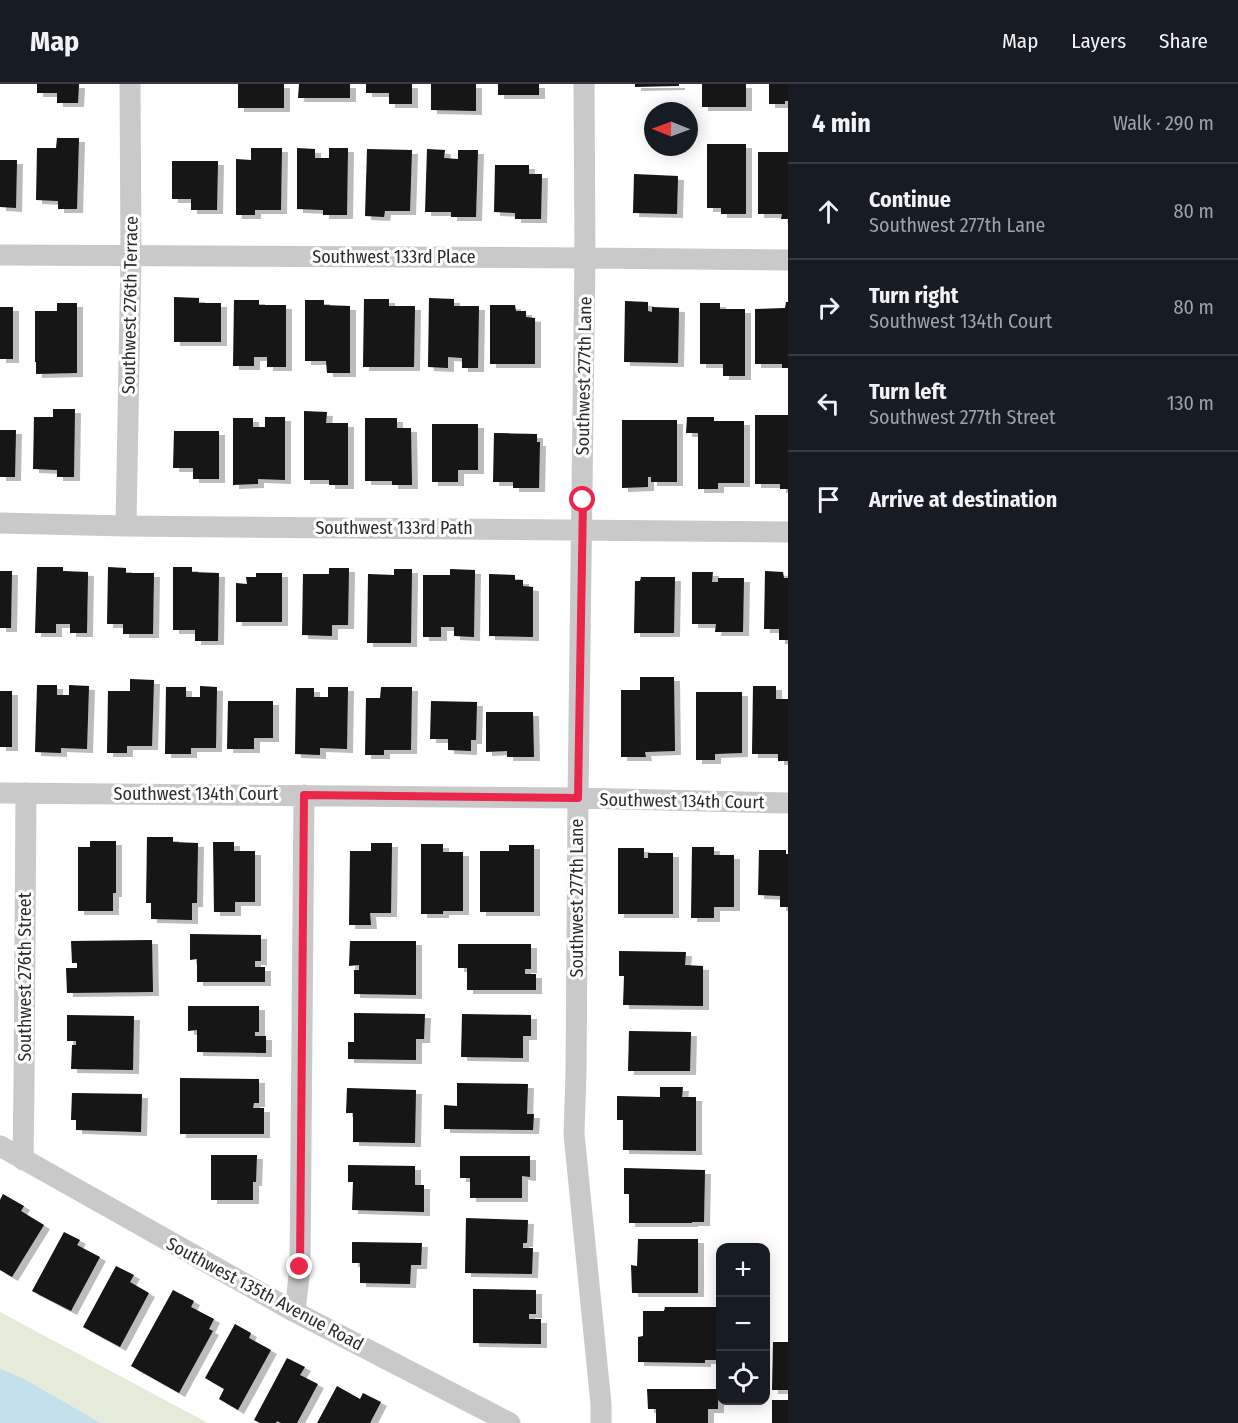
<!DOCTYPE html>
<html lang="en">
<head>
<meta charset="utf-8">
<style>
	body { margin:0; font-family:"Fira Sans Condensed",sans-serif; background:#242831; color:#f1f3f6 }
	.controls { position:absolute; right:18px; bottom:18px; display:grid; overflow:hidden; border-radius:12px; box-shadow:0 3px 15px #0003 }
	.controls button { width:54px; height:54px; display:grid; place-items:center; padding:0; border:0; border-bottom:2px solid #363941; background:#171b24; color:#f1f3f6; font:30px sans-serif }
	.compass { position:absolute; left:644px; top:18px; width:54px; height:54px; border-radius:50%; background:#171b24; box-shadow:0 3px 15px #0003; rotate:271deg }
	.stop { position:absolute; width:18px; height:18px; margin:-14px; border:4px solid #ea274b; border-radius:50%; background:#fff }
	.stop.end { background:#ea274b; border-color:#fff; box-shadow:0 2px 6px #0008 }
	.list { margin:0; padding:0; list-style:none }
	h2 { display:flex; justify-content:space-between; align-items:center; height:78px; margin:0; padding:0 24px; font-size:26px }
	h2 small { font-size:20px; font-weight:400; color:#9ea1a6 }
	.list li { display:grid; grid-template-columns:39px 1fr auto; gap:18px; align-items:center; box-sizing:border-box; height:96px; padding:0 24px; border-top:2px solid #363941 }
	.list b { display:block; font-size:22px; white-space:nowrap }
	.list p { margin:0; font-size:20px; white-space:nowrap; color:#9ea1a6 }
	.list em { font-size:20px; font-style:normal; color:#9ea1a6 }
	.icon { flex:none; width:33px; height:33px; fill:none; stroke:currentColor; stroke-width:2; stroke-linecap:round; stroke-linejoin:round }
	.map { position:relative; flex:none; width:788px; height:1339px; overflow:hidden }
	header { display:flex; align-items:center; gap:36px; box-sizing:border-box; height:84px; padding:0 30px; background:#171b24; border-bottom:2px solid #363941 }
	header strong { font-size:28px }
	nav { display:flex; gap:33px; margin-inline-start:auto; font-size:21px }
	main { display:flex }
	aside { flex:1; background:#171b24 }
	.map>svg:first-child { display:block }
</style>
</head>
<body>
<header>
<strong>Map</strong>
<nav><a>Map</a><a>Layers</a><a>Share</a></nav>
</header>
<main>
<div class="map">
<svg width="788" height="1339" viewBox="0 0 788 1339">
	<defs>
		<filter id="shadow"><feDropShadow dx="6" dy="4" stdDeviation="0" flood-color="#0004"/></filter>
	</defs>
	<rect width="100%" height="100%" fill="#fff"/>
	<path fill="#e4ebd9" d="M0 1228 208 1339H101L28 1297 0 1284Z"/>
	<path fill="#c4e0ec" d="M0 1284 28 1297 101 1339H0Z"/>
	<path fill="#131313" filter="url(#shadow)" d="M37 0H79L78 19H57V9H37Z
		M238 0H284V24H238Z
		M299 0H350V14H298Z
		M366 0H412V20H389V9H366Z
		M431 0H476V27L431 26Z
		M498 0H539V11H498Z
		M635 0H679V2L635 3Z
		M702 0H746V23H702Z
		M769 0H788V17H785V20H769Z
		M57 54H79L77 125H58V117L36 116 37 64H56Z
		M707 60H746V130H721V124H707Z
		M251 64H282L281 126H255V131H236V75L251 76Z
		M297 64 315 65V74H329V64H348L347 131H323V126L297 125Z
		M367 65 412 66 410 127H385L384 133 365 132Z
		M427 65 445 66 444 74 458 75V66H478L476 133H451V128H425Z
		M758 68H788V135H781L782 130H758Z
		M0 76H17L16 124 0 123Z
		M172 77H218L217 126H191V115H172Z
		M495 81H529V90H542L541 135H515V129L494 128Z
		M634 90 678 92 677 130 633 129Z
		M174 213 199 214V219H221V258H174Z
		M429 214 454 215V222H479L478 284H462V274L448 273V284L428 283Z
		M364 215H389V222H415L414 283H363Z
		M234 216H259V221H286V283H267V273H254V282H233Z
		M305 216H324V221L350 222V289H327L326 277H305Z
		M625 217 648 218V227L652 228V223L679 224 678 279 624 278Z
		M786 218H788V284H782V280H755V225L785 224Z
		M57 219H77V289L36 290V278H35V227H57Z
		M700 219H720V225H745V292H723V280H700Z
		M490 221H515L516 227H526V233L535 234V280H490Z
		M0 223H13V275H0Z
		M53 325H75L74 393H57V386L33 385 34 333H53Z
		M304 327 327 328 326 339H348V401H329V396H304Z
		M755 331H788V405H780V400H755Z
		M265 333H285V396L258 395V400L233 401V334H253V343H265Z
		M687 333H714V337H744V399H718V405H698V349H686Z
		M365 334H397V344H411L412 401H392V397H365Z
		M622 336H677V398H651V393H648V403L622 404Z
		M432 340H478V386H458V398H432Z
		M0 346H16L15 393H0Z
		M174 347H219V395H193V384H173Z
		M494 349 537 350V358H540L539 404H513V398H493Z
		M37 483H63V487L88 488 87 549H70V540H56V549H35Z
		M108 483 126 484V489H154L153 550H123V540H107Z
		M173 483H192V488L219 489 218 557H195V546H173Z
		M329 484H349L348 541H332V552L302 551 303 490H329Z
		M394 485H412L411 559H367L368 490 394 491Z
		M450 485 475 486 474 553 454 552V543H441V553H423V491H450Z
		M0 487H12L11 544H0Z
		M765 487 783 488 784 494H788V556H779V545H764Z
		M692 488H713L712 498H718V494H744L743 548H715L716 540H692Z
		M256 489H282V538H236V499L247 500 246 493H256Z
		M489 490 515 491V496H523V502L533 503V553L489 552Z
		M641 493H675L674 549H634L635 497H640Z
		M640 593H674L675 667 645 668 646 673H621V606H640Z
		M130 595 154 596 152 662H127V669H107L108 607H130Z
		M37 601H57V611H69V601L89 602 87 665 61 664V669L35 668Z
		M200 602 217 603 216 664H191V670H165L166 603H186V613H200Z
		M753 602H776V615H788V677H778V670H752Z
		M328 603H348L347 665 320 664V671L295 670 296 604H314V613H328Z
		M381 603H412L411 666H384V671H365L366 614H380Z
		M0 607H12V663H0Z
		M696 608H742V669L715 670V676H696Z
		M228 617H273V654H254V665H227Z
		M431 617 477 618 476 656H471V667L448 666V655H430Z
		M486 628H533L534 673H507V667L486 668Z
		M147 753H173V758L198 759 197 819H192V836L151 835V819H146Z
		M90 757H116V809H113V827H78V763H90Z
		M213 758H234V767H255V818H235V828H214Z
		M371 759H392L391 829H370L371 841H349L350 767H371Z
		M421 760H443V768H463V827H443V830H421Z
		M509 761H534V828H480V767H509Z
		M692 763H714V771H734V823H714V834H691Z
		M618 764H644V774H648V769H673V830H618Z
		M759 766H786V770H788V823H780V812L758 811Z
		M190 850 261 851V877H255V883H265V898H197V875L190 876Z
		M152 856 153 908 67 909 66 884H77V879H72L71 857Z
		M350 857H416V911L354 910V886H359V881L349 882Z
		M458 860H531V885H525V890H536V906H467V884H458Z
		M619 867 686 868 685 881 703 882V922L623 921 624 892H619Z
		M188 922H259V948H255V952H266V969L197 968V946L188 947Z
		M354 929 425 930 424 955H416V976L348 975V958H354Z
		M462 930 531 931V952H523V974L461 973Z
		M67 931 134 932 133 986 71 985 72 961H76V957H67Z
		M629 947 691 948 690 987H628Z
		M180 994 259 995V1019H254L253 1024H264V1050H180Z
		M457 999 528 1000 527 1030H534L533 1046 444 1045V1021L457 1022Z
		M660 1003H683L682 1013H696V1067L623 1066V1036H617V1012L660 1013Z
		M347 1004 416 1006 415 1059 353 1058V1029H346Z
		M72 1009 142 1010 141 1048 76 1046V1036H71Z
		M211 1071H257L256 1098H253V1116H211Z
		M460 1072H530V1093L522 1092V1114H470V1094H460Z
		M348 1081 415 1082V1101H424V1128L352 1126 353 1098H348Z
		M624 1084 705 1086 704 1138H692V1139H629V1110H624Z
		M3 1110 24 1122 21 1127 44 1141 12 1193 0 1186V1116Z
		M466 1134 528 1136 527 1159H523V1164H533L532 1190 465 1189Z
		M64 1148 80 1156 77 1161 100 1173 71 1227 32 1207Z
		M638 1155H698V1209H632L631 1181 637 1182Z
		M352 1158 422 1159 421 1181H411L410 1200 360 1199V1179H352Z
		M116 1182 134 1191 130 1198 149 1209 120 1263 83 1243Z
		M473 1205 536 1206V1230H529V1235H541V1260L473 1259Z
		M173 1206 194 1217 191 1223 214 1235 209 1245 213 1247 179 1309 131 1282Z
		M665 1223H719L718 1276H705V1279L638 1278V1253L643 1252V1227H664Z
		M235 1240 251 1249 249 1254 271 1266 238 1326 219 1315 224 1305 205 1294Z
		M773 1258H788V1306H772Z
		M287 1274 305 1283 300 1291 318 1300 297 1339H281L277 1337 276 1339H260L254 1336Z
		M337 1302 360 1315 363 1309 381 1318 370 1339H317Z
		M647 1305H718V1325H708V1339H656V1325H648Z
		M772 1316H788V1339H772Z"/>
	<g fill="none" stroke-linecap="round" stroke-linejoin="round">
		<path stroke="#c9c9c9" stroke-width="21" d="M584 0 585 174 578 714 576 989 574 1050 601 1320V1339
			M0 171 585 174 788 176
			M0 439 126 442 788 448
			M126 442 131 171 130 0
			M0 709 578 714 788 719
			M0 1062 295 1228 510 1339
			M23 1076 24 1002 26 709
			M295 1228 300 1183 304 711"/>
	</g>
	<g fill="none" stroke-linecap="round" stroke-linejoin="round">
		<path stroke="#ea274b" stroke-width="8" d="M300 1183 304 711 578 714 583 416"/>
	</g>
	<g text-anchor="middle" stroke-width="6" stroke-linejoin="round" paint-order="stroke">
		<g font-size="18" fill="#2c2c2c" stroke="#fff">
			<text x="394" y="179">Southwest 133rd Place</text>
			<text transform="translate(130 221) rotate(-89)" y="6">Southwest 276th Terrace</text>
			<text transform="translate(584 292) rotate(-89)" y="6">Southwest 277th Lane</text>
			<text x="394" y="450">Southwest 133rd Path</text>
			<text x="196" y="716">Southwest 134th Court</text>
			<text transform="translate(682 717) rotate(1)" y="6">Southwest 134th Court</text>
			<text transform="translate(577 814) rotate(-90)" y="6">Southwest 277th Lane</text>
			<text transform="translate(25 893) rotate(-90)" y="6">Southwest 276th Street</text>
			<text transform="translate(265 1210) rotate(28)" y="6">Southwest 135th Avenue Road</text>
		</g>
	</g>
</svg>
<div class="controls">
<button>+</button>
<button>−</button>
<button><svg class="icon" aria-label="locate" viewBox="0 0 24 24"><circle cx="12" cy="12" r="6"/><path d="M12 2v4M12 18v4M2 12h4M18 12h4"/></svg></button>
</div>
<svg class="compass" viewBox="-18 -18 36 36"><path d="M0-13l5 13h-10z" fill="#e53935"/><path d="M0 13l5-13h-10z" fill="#9ea1a6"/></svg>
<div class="stop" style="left:583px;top:416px"></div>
<div class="stop end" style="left:300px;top:1183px"></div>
</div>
<aside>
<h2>4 min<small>Walk · 290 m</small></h2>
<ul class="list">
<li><svg class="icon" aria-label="ahead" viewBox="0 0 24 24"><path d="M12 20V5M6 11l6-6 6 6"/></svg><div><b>Continue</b><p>Southwest 277th Lane</p></div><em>80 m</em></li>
<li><svg class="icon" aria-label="right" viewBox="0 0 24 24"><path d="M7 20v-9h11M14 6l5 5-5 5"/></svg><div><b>Turn right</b><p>Southwest 134th Court</p></div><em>80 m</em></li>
<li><svg class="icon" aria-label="left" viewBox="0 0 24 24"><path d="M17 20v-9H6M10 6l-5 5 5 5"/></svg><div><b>Turn left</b><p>Southwest 277th Street</p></div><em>130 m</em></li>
<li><svg class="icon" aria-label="arrive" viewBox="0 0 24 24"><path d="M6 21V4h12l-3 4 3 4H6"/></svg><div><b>Arrive at destination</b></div></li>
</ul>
</aside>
</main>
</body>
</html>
